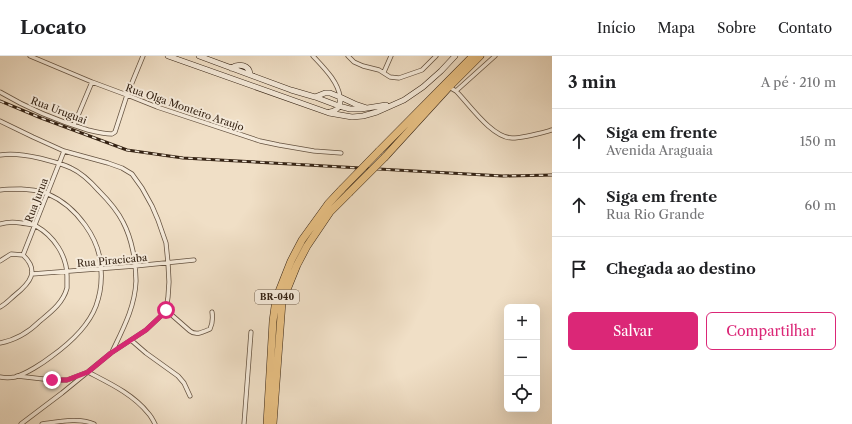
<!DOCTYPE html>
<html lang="pt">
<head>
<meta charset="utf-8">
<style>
	body { margin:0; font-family:"Libre Caslon Text",serif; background:#f6f6f6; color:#202124 }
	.controls { position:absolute; right:12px; bottom:12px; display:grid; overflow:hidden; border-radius:6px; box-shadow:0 4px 16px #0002 }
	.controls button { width:36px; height:36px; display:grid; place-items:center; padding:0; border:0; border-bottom:1px solid #e0e0e0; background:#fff; color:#202124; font:20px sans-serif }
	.stop { position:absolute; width:12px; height:12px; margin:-9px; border:3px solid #db2777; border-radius:50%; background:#fff }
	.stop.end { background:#db2777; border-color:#fff; box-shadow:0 1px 4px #0008 }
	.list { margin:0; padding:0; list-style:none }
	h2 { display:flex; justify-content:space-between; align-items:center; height:52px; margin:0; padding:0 16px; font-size:17px }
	h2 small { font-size:13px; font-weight:400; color:#757577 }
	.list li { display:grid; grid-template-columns:26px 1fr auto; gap:12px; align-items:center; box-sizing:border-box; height:64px; padding:0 16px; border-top:1px solid #e0e0e0 }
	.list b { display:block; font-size:15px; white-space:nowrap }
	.list p { margin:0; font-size:13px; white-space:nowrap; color:#757577 }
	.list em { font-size:13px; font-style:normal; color:#757577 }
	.actions { display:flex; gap:8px; padding:12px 16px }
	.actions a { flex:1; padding:9px 0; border:1px solid #db2777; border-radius:6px; text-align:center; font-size:14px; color:#db2777 }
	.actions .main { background:#db2777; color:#fff }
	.icon { flex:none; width:22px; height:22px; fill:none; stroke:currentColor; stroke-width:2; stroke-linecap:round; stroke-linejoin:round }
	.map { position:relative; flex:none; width:552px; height:368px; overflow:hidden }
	header { display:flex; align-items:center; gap:24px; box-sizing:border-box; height:56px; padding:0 20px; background:#fff; border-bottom:1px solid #e0e0e0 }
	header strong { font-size:19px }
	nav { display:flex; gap:22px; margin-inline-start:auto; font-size:14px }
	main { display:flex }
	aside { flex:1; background:#fff }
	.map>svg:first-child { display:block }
</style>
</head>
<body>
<header>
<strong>Locato</strong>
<nav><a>Início</a><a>Mapa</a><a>Sobre</a><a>Contato</a></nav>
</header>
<main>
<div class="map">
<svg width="552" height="368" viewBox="0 0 552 368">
	<rect width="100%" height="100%" fill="#f0dfc6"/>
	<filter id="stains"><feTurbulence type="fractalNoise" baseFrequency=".005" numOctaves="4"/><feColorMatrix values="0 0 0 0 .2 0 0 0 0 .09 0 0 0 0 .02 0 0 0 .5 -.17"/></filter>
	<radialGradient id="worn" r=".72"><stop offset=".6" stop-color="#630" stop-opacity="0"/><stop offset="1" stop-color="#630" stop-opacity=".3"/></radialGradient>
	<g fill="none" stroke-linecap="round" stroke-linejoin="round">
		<defs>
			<path id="street" d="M30 0 92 26 127 39 157 51 260 85 279 89 314 95 341 97
				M313 0C323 11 338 25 340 41
				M348 0 354 6 363 10 379 14 390 21 399 22 422 14 436 0
				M384 16 391 0
				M449 31 456 35 495 0
				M456 35C469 48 492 82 512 82 524 82 541 77 552 74
				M0 36C27 52 58 65 88 74 96 76 104 78 112 78L115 76 127 39 143 0
				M0 65 33 81 64 95 108 107 122 112 132 118 142 132 152 150 158 164 166 187 168 207 169 226 168 241 166 254 163 258 146 274 111 297 62 337 21 368
				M74 69 92 26
				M0 99C13 97 26 99 39 102 50 105 61 107 71 112 82 117 91 126 99 135 108 144 117 154 123 166 132 183 136 206 136 225 135 251 123 273 112 296
				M0 134C7 133 14 133 21 133 30 134 40 134 48 138 76 150 101 183 101 214 102 227 100 239 96 250 88 271 70 287 52 300 43 307 26 318 15 321 10 322 5 322 0 321
				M0 168C7 166 14 166 21 167 26 168 32 168 36 170 54 180 67 200 67 220 67 224 67 228 67 232 63 247 51 256 40 265 29 276 16 284 0 287
				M23 199 64 95
				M0 205 11 198 23 199C40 215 30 227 15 239 10 243 6 248 0 251
				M32 218 135 210 194 204
				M166 254 190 275C196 280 203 276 210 273 213 267 213 263 212 256
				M131 284 146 297 178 320 184 327 190 340
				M17 320 52 324H67L88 316C109 327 133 338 148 357 151 360 153 364 155 368
				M42 368C57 366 80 361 94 368
				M244 368 251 276"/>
			<path id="secondary" d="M168 0 329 57 352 61 363 60 377 56 404 44 423 31 441 15 455 0
				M199 0 291 34 315 41 339 50 350 53H361L386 49
				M231 12C239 7 249 9 250 18
				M315 41 325 37H330L340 41 355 48 367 52
				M330 56C339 54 341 49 340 41"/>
			<path id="highway" d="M379 95 473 0
				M385 101 449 31 480 0
				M267 368 273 265 276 243 291 205 302 184 328 148 342 133
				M273 368 282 246 297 209 307 190 330 156 349 137"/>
		</defs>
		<use href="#street" stroke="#645240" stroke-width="5"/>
		<use href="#secondary" stroke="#352314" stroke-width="6"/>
		<use href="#highway" stroke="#352314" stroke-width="8"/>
		<use href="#street" stroke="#f5eada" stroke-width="3.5"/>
		<use href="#secondary" stroke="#f5eada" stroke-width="5"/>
		<use href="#highway" stroke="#e8c083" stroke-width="7"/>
		<defs>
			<path id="rail" d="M0 45 41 62 127 94 183 102 503 120 552 119"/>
		</defs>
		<use href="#rail" stroke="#352314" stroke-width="3"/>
		<use href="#rail" stroke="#f5eada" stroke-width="1.5" stroke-dasharray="4.5" stroke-linecap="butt"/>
		<defs>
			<path id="highway-bridge" d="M342 133 379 95
				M349 137 385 101"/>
		</defs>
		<use href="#highway-bridge" stroke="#352314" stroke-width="8" stroke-linecap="butt"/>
		<use href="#highway-bridge" stroke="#e8c083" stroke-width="7"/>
	</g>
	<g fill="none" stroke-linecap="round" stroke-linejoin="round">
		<path stroke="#db2777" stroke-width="5" d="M52 324H67L88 316 111 297 146 274 163 258 166 254"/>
	</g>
	<g text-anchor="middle" stroke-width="4" stroke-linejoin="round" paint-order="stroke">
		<rect fill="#f5eada" stroke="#6f5f4f" stroke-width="1" x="255" y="234" width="44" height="14" rx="3"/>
		<g font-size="9" font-weight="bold" fill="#352314">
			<text x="277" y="244">BR-040</text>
		</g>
		<g font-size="10" fill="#352314" stroke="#f5eada">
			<text transform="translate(185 51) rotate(19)" y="4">Rua Olga Monteiro Araujo</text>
			<text transform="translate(59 54) rotate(21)" y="4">Rua Uruguai</text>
			<text transform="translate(36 144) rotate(-69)" y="4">Rua Jurua</text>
			<text transform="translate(112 204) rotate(-5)" y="4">Rua Piracicaba</text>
		</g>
	</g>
	<rect width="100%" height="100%" filter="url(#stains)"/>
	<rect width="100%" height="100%" fill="url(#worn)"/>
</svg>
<div class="controls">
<button>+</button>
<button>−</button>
<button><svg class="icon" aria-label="locate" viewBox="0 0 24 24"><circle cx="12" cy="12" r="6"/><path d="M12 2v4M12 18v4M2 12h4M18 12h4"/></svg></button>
</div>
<div class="stop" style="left:166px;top:254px"></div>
<div class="stop end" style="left:52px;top:324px"></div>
</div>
<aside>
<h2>3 min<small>A pé · 210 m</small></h2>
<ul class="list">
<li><svg class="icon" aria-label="ahead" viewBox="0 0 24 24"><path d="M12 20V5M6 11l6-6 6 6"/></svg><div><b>Siga em frente</b><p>Avenida Araguaia</p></div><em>150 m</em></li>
<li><svg class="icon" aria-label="ahead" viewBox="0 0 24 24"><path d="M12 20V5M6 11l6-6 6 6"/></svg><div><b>Siga em frente</b><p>Rua Rio Grande</p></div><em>60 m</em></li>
<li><svg class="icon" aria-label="arrive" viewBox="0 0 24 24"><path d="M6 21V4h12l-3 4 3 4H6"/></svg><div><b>Chegada ao destino</b></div></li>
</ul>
<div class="actions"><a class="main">Salvar</a><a>Compartilhar</a></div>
</aside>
</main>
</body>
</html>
